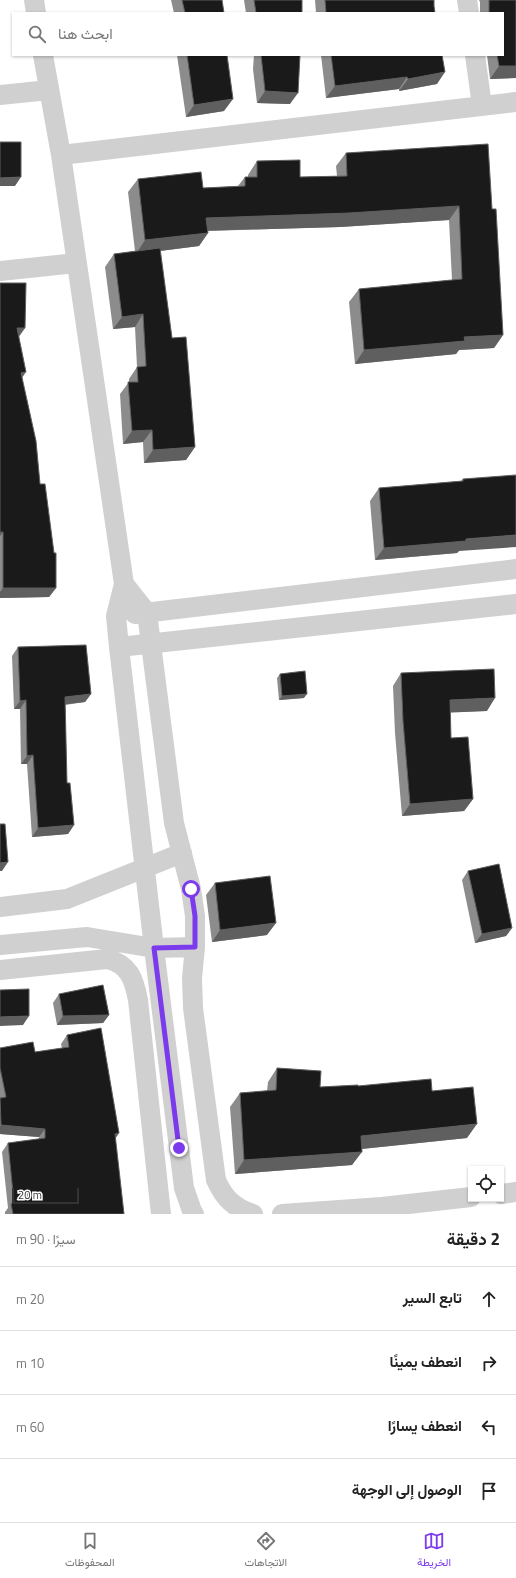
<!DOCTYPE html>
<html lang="ar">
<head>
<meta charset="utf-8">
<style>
	body { margin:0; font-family:"Titillium Web",Vazirmatn,sans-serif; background:#f2f2f2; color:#222; direction:rtl }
	.controls { position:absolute; right:12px; bottom:12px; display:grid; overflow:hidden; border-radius:0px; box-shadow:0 1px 3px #0004 }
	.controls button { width:36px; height:36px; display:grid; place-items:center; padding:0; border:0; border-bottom:1px solid #e0e0e0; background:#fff; color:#222; font:20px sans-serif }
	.scale { position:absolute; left:12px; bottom:10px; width:67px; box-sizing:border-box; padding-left:4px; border:2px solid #333; border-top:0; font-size:11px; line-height:14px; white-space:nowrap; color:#333; -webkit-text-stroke:3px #fff; paint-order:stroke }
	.stop { position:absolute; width:12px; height:12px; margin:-9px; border:3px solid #7c3aed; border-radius:50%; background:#fff }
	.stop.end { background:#7c3aed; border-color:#fff; box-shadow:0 1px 4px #0008 }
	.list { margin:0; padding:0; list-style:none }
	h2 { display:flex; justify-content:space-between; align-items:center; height:52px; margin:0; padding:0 16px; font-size:17px }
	h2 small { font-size:13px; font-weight:400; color:#767676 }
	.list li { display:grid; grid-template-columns:26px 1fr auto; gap:12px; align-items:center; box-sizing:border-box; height:64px; padding:0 16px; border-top:1px solid #e0e0e0 }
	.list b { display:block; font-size:15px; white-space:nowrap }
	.list em { font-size:13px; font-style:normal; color:#767676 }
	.icon { flex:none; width:22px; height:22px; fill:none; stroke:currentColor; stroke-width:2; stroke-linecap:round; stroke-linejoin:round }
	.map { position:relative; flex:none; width:516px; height:1214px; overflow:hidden; direction:ltr }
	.search { position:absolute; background:#fff; box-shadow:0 1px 3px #0004; left:12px; right:12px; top:12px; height:44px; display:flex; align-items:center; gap:10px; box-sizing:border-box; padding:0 14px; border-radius:0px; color:#767676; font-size:15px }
	.sheet { height:308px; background:#fff }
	nav { display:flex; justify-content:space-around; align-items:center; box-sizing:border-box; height:56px; border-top:1px solid #e0e0e0; background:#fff; font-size:11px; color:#767676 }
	nav a { display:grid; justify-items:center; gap:2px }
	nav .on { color:#7c3aed }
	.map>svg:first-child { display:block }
</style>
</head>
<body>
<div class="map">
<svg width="516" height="1214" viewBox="0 0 516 1214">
	<rect width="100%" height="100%" fill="#fff"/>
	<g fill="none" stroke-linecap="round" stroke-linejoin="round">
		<path stroke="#d0d0d0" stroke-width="20" d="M34 0 36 13
			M467 0 469 13
			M43 55 61 155 124 584 116 616 119 647 154 948 184 1188 192 1211 194 1214
			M475 55 482 106
			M0 95 49 90
			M61 155 516 102
			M0 271 76 263
			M124 584 147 613 174 823 191 889 195 916V947L192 978 193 1008 216 1180C224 1198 234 1208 253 1214
			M135 614 516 569
			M119 647 516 604
			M0 907 67 899 182 853
			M0 945 87 937 154 948 195 947
			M0 970 107 959C129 964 134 979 138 1000L161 1214
			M501 1194 516 1192
			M282 1214 382 1207 471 1197"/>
	</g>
	<path fill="#8c8c8c" d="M171 0H222L224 13H174Z
		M244 0H302V13H246Z
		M315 0H434V6L435 13H316Z
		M479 0H516V78L490 79 487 55H503V13H480V2Z
		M177 55H227L224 111 186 117Z
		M254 55H300L290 104 257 103 253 69Z
		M321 55H442L437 84 399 91V89L326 98Z
		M346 153 492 209 503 335 494 348 459 350 456 354 355 364 349 302 359 289 452 280 449 220 340 227 208 231V233L199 246 160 251 172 338 195 447 186 460 144 463 143 442 123 444 120 394 129 382V379L137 367 135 327 113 329 105 267 114 254 135 251 128 192 138 179 203 188 238 186 245 177H248V175L257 161 300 177 337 176 336 166Z
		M0 283 25 328 19 337 22 378 40 484 56 588 49 597 0 598Z
		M463 479 459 551 457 553 375 560 370 501 379 488 461 481Z
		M18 647 91 694 85 702 65 705 67 783 74 825 68 834 32 837 27 764H21L20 709H14L12 656Z
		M401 673 487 711 450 712 451 738 473 799 464 811 402 816 395 733 393 686Z
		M280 674 304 698 279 700 277 678Z
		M468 871 512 928 506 936 475 943 462 880Z
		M215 883 267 935 212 942 206 895Z
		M59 994 109 1015 103 1023 57 1025 53 1003Z
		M67 1035 119 1133 115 1138 124 1214H5V1212L8 1208 2 1152 8 1143 39 1139V1137L0 1134V1048L35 1052 62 1048 61 1044Z
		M277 1068 320 1087 358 1086 432 1091 467 1138 362 1149 352 1165 235 1174 230 1107 240 1093 267 1091 268 1082Z"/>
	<path fill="#5f5f5f" d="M499 66H516V78L490 79Z
		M445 72 437 84 399 91 408 79Z
		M407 77 399 89 326 98 335 86Z
		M265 91 298 93 290 104 257 103Z
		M233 99 224 111 186 117 194 105Z
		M21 177 15 186H0V178Z
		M459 206 449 220 340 227 197 231 206 218Z
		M208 233 199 246 136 254 145 240Z
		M143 314 135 327 113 329 122 317Z
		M17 328H25L18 337Z
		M503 335 494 348 459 350 456 354 355 364 364 350 464 337Z
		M26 372 19 382 21 373Z
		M152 430 143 442 123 444 132 431Z
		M195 447 186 460 144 463 153 450Z
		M0 532H3L0 536Z
		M516 535V547L459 551 457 553 375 560 384 548 466 539Z
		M3 588H56L49 597 0 598V592Z
		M91 694 85 702 59 705 65 697Z
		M307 694 304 698 279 700 282 696Z
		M495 698 487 711 441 713 450 700Z
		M26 700 20 709H14L20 701Z
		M33 755 27 764H21L27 756Z
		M473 799 464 811 402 816 410 804Z
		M74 825 68 834 32 837 38 828Z
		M8 862 2 871H0V863Z
		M276 923 267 935 212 942 220 930Z
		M512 928 506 936 475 943 482 934Z
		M109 1015 103 1023 57 1025 63 1016Z
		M29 1016 23 1025 0 1026V1017Z
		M477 1124 467 1138 351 1150 361 1136Z
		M1 1125 45 1129 39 1137 0 1134V1126Z
		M119 1133 113 1142 115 1134Z
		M362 1152 352 1165 235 1174 244 1160Z"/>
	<path fill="#1a1a1a" stroke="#5f5f5f" d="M182 0H222L224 13H185Z
		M254 0H302V13H256Z
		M325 0H434V6L435 13H326Z
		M489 0H516V66H499L497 55H503V13H489Z
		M187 55H227L233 99 194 105Z
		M261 55H300L298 93 265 91Z
		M331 55H442L445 72 408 79 407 77 335 86Z
		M0 142H21V177L0 178Z
		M488 144 492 209H496L503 335 464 337 465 341 364 350 359 289 462 279 459 206 349 213 206 218 208 233 145 240 138 179 201 172 203 188 245 186V177H257V161L300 160V177L347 176 346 153Z
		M160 248 172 338 186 337 195 447 153 450 152 430 132 431 128 382H138L137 367 146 366 143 314 122 317 114 254Z
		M0 283H26L25 328H17L26 372 21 373 36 441 40 484H45L54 553H56V588H3V532H0Z
		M516 475V535L466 539V541L384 548 379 488 463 481V479Z
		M86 645 91 694 65 697 67 783H70L74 825 38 828 33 755 27 756 26 700 20 701 18 647Z
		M494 669 495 698 450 700 451 738 468 737 473 799 410 804 403 721 401 673Z
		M305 671 307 694 282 696 280 674Z
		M0 824H5L8 862 0 863Z
		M499 864 512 928 482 934 468 871Z
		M270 876 276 923 220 930 215 883Z
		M103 985 109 1015 63 1016 59 994Z
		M29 989V1016L0 1017V990Z
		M101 1028 119 1133 115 1134 124 1214H13L11 1204 14 1203 8 1143 45 1138V1129L1 1125 0 1098 6 1097 0 1068V1048L33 1042 35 1052 69 1047 67 1035Z
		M277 1068 321 1071 320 1087 358 1085V1086L431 1079 432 1091 473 1087 477 1124 361 1136 362 1152 244 1160 240 1093 276 1090Z"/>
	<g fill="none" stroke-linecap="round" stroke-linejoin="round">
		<path stroke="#7c3aed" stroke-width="5" d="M179 1148 154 948 195 947V916L191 889"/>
	</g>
</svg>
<div class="controls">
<button><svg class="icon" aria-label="locate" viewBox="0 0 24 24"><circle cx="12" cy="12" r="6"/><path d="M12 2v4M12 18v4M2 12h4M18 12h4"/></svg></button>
</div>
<div class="scale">20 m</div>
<div class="stop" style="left:191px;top:889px"></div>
<div class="stop end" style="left:179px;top:1148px"></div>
<div class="search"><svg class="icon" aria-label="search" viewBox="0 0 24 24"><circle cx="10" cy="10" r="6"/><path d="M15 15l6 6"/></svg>ابحث هنا</div>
</div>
<section class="sheet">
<h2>2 دقيقة<small>سيرًا · 90 m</small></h2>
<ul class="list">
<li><svg class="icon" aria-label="ahead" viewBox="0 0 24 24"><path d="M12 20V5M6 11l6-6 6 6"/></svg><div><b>تابع السير</b></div><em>20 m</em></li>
<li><svg class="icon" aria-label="right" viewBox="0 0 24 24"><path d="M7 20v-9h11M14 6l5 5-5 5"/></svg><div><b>انعطف يمينًا</b></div><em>10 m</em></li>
<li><svg class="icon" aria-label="left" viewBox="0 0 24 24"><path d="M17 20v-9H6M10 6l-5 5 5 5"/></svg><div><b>انعطف يسارًا</b></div><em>60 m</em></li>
<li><svg class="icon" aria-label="arrive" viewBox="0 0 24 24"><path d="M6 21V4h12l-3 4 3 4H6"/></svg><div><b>الوصول إلى الوجهة</b></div></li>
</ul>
</section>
<nav>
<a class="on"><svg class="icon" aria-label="map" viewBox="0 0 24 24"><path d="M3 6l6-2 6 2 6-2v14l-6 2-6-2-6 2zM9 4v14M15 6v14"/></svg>الخريطة</a>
<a><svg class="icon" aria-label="directions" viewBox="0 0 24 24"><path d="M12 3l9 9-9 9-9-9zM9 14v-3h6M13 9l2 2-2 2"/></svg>الاتجاهات</a>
<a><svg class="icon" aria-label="saved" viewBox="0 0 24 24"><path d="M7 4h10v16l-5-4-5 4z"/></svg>المحفوظات</a>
</nav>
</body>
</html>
